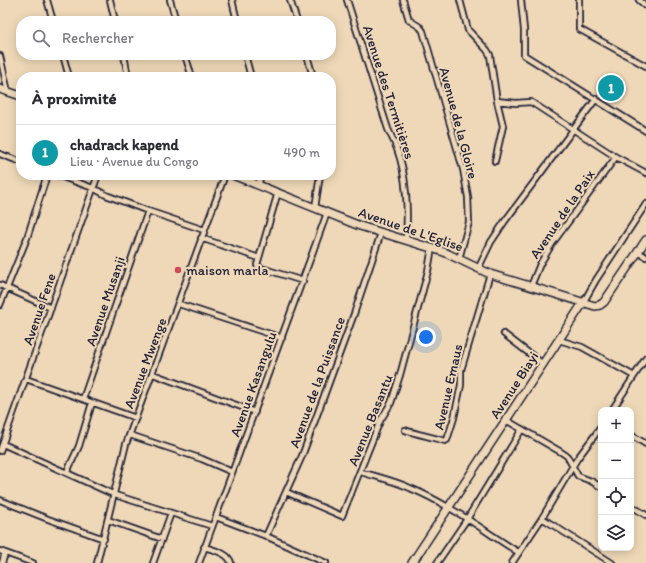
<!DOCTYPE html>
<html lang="fr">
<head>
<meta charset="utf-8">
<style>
	body { margin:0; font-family:Itim,sans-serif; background:#f7f7f7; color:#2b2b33 }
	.controls { position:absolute; right:12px; bottom:12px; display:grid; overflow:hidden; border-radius:8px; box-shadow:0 2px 10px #0003 }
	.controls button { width:36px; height:36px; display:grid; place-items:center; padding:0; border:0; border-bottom:1px solid #e1e1e2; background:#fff; color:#2b2b33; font:20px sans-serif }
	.you { position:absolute; left:426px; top:337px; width:14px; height:14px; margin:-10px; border:3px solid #fff; border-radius:50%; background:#1a73e8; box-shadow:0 0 0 6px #1a73e833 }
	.badge { display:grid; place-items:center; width:26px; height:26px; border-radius:50%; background:#2563eb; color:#fff; font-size:13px; font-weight:700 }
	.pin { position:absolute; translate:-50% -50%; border:2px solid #fff; box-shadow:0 1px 4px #0006 }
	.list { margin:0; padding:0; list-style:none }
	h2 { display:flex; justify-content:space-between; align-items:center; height:52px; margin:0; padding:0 16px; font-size:17px }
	h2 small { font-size:13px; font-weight:400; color:#7c7c81 }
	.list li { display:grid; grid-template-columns:26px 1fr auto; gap:12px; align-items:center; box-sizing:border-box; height:56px; padding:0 16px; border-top:1px solid #e1e1e2 }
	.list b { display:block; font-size:15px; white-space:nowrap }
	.list p { margin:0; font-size:13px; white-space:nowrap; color:#7c7c81 }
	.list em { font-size:13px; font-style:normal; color:#7c7c81 }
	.icon { flex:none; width:22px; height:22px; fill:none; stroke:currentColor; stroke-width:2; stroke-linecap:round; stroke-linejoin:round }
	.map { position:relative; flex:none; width:646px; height:563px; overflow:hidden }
	.search { position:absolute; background:#fff; box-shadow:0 2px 10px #0003; left:16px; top:16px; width:320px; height:44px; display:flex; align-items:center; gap:10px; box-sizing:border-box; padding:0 14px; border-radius:16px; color:#7c7c81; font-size:15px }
	.panel { position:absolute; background:#fff; box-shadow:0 2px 10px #0003; left:16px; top:72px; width:320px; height:108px; border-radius:16px }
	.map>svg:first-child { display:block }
</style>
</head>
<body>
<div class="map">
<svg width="646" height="563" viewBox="0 0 646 563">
	<rect width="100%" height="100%" fill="#eed8b7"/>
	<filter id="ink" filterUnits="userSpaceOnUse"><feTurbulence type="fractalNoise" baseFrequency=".025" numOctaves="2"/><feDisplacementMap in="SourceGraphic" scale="8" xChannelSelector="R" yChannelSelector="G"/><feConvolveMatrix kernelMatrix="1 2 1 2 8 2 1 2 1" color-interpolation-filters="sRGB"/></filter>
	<g filter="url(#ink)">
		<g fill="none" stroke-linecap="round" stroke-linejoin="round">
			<defs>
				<path id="street" d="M47 0 53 21
					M110 0 115 21
					M170 0 176 21
					M232 0 237 21
					M290 0 297 21
					M347 0 388 129C391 136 395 143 397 149 407 175 408 213 406 240
					M403 0 409 20 420 27 423 31 463 169 468 197 469 222 459 259
					M460 0 468 30 487 50 490 55 491 62 497 101 503 126 495 161
					M521 0 524 30V55L646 131
					M579 0V29L646 66
					M639 0 646 6
					M63 55 69 77
					M124 55 128 77
					M185 55 192 77
					M245 55 251 77
					M307 55 313 77
					M0 56 8 92
					M497 101 516 103 531 102 616 157 646 173
					M0 154 21 162
					M57 175 93 188 106 195 148 211 204 230
					M259 185 260 175
					M315 208 320 175
					M201 238 259 258 257 265 258 267 303 281
					M638 252 646 257
					M259 258 278 192
					M478 269 491 242 505 221 596 99
					M0 285 51 308
					M531 286 540 264 552 244 616 157
					M583 303 596 280 646 204
					M179 304 282 338
					M0 305 27 238 47 175
					M504 334 543 364
					M559 340 582 347 634 376
					M153 374 255 412
					M26 379 136 418
					M83 399 148 211
					M612 410 646 358
					M506 420 561 452 567 456 578 476 591 481 601 487
					M405 430C416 434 432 437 445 441L447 440 454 418 461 385V370L490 274
					M130 435 202 459 232 472
					M631 435 646 444
					M3 444 115 495 212 526
					M0 451 98 175
					M67 472 79 446 92 403
					M361 472C377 477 395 481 410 488 449 504 483 530 518 552
					M286 492 342 516 380 421 391 403 400 375 428 271 432 247
					M0 500 48 519 104 539
					M631 506 646 515
					M216 517 266 536 326 563
					M542 518 612 563
					M108 520 162 539
					M266 536 302 456 354 314 381 233
					M204 547C213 550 229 553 231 563
					M0 551 33 563
					M2 563 5 553
					M97 563 126 444 225 175
					M153 563 171 513
					M199 563 327 213
					M437 563 467 519 522 429
					M512 563 542 518 577 459 601 427"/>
				<path id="secondary" d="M0 89 21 96
					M233 175 360 226 444 252 490 274 595 306 600 305 604 302 646 240
					M412 563 583 303"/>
			</defs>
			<use href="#street" stroke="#22223b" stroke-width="8"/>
			<use href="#secondary" stroke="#22223b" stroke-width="10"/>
			<use href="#street" stroke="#eed8b7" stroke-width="4.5"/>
			<use href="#secondary" stroke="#eed8b7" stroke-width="7"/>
		</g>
	</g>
	<circle fill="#d1495b" stroke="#eed8b7" stroke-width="1.5" cx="178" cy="270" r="4"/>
	<g text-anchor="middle" stroke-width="4" stroke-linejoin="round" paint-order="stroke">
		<g font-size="14" fill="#22223b" stroke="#eed8b7">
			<text transform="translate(389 92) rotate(72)" y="5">Avenue des Termitières</text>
			<text transform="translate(459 123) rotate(75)" y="5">Avenue de la Gloire</text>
			<text transform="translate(562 214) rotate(-56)" y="5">Avenue de la Paix</text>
			<text transform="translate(411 229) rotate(19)" y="5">Avenue de L'Eglise</text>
			<text transform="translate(105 301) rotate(-71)" y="5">Avenue Musanji</text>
			<text transform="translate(39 309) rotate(-71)" y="5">Avenue Fene</text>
			<text transform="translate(145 363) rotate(-69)" y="5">Avenue Mwenge</text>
			<text transform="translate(317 382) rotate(-70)" y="5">Avenue de la Puissance</text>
			<text transform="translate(253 384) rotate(-70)" y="5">Avenue Kasangulu</text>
			<text transform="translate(514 385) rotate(-57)" y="5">Avenue Biayi</text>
			<text transform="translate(448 387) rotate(-77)" y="5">Avenue Emaus</text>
			<text transform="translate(370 420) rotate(-68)" y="5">Avenue Basantu</text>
		</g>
		<g font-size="14" fill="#22223b" stroke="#eed8b7" text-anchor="start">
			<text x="186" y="275">maison marla</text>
		</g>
	</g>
</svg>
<div class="controls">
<button>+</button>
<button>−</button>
<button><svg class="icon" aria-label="locate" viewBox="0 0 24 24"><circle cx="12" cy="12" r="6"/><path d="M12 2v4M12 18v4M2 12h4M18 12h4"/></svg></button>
<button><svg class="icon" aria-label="layers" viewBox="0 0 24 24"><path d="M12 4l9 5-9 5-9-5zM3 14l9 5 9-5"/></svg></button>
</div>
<div class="you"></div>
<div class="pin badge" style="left:611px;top:88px;background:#0f9aa8">1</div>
<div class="search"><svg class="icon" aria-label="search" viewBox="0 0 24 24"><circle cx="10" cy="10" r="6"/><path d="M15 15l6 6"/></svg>Rechercher</div>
<section class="panel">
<h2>À proximité<small></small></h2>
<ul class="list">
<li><span class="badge" style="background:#0f9aa8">1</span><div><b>chadrack kapend</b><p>Lieu · Avenue du Congo</p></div><em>490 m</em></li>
</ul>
</section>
</div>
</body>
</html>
